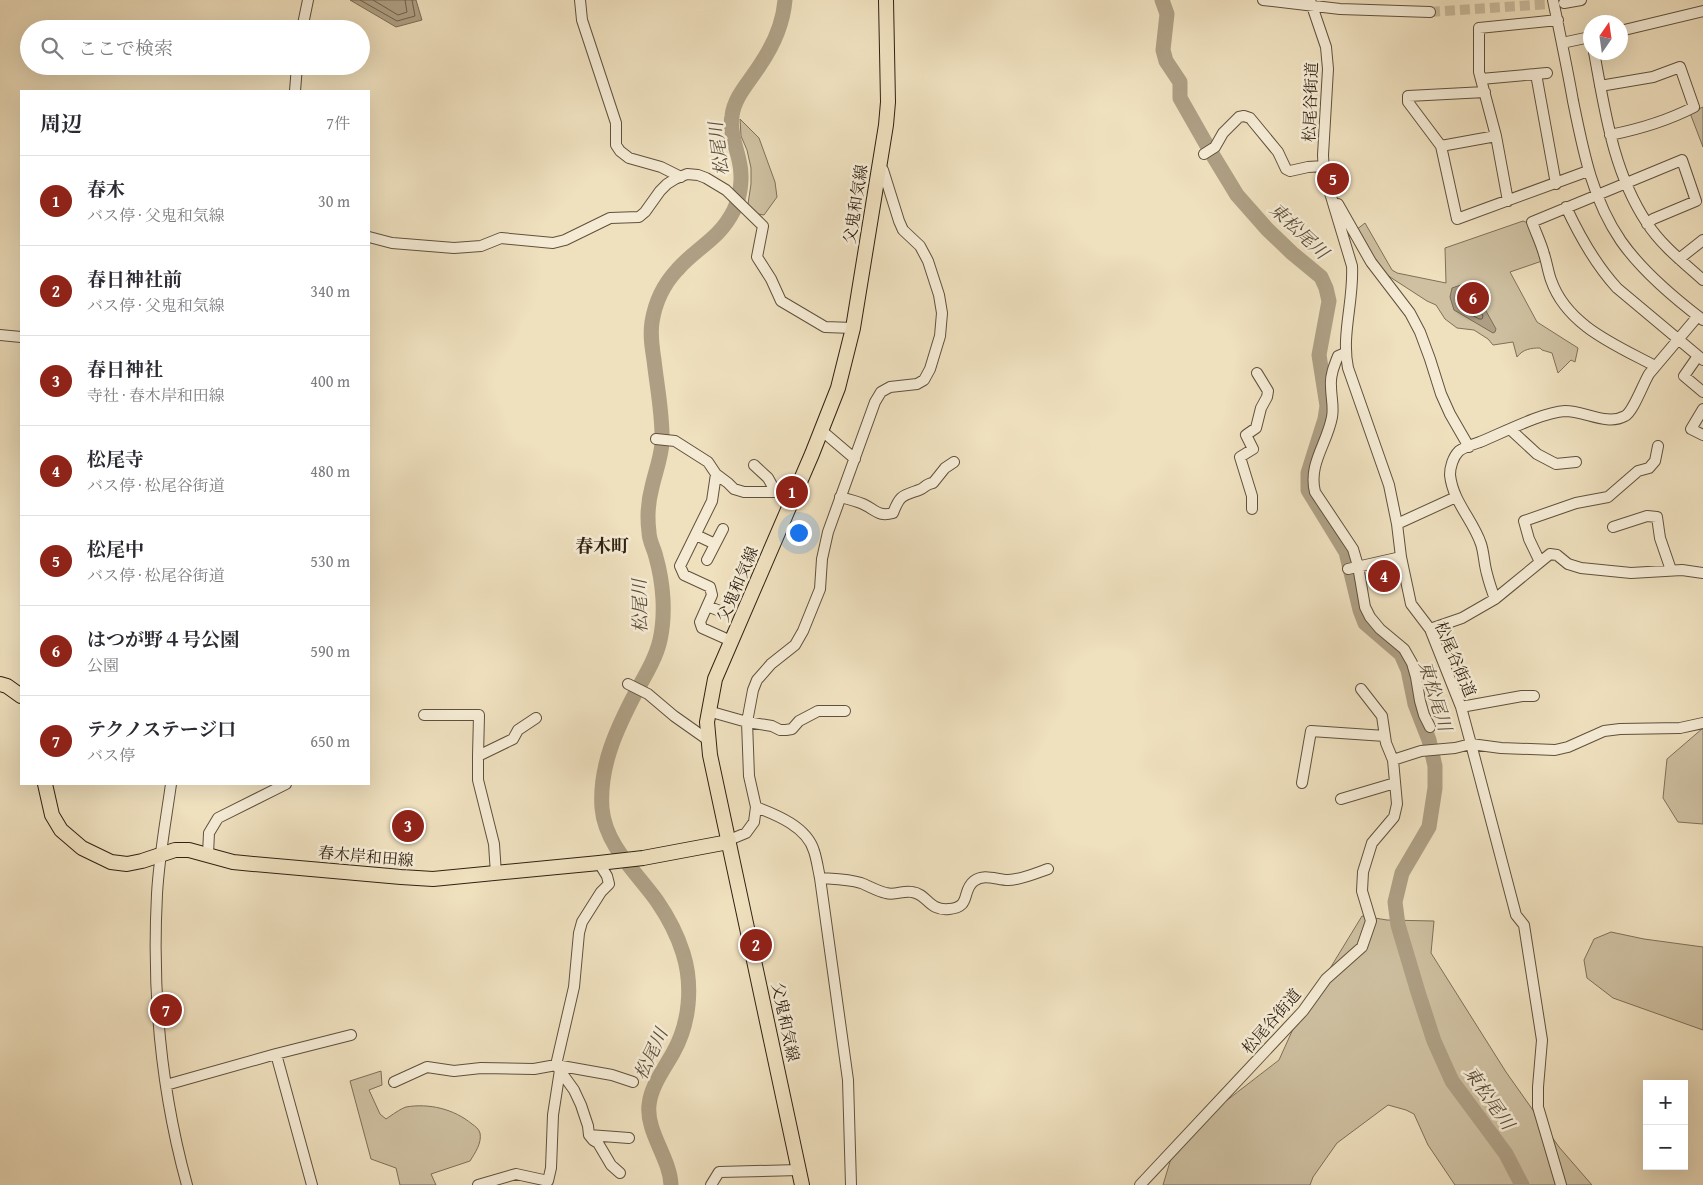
<!DOCTYPE html>
<html lang="ja">
<head>
<meta charset="utf-8">
<style>
	body { margin:0; font-family:"Gentium Book Plus","Noto Serif JP",serif; background:#f7f7f7; color:#2b2b33 }
	.controls { position:absolute; right:15px; bottom:15px; display:grid; overflow:hidden; border-radius:0px; box-shadow:0 5px 20px #0002 }
	.controls button { width:45px; height:45px; display:grid; place-items:center; padding:0; border:0; border-bottom:1px solid #e1e1e2; background:#fff; color:#2b2b33; font:25px sans-serif }
	.compass { position:absolute; left:1583px; top:15px; width:45px; height:45px; border-radius:50%; background:#fff; box-shadow:0 5px 20px #0002; rotate:13deg }
	.you { position:absolute; left:798px; top:532px; width:18px; height:18px; margin:-12px; border:4px solid #fff; border-radius:50%; background:#1a73e8; box-shadow:0 0 0 8px #1a73e833 }
	.badge { display:grid; place-items:center; width:32px; height:32px; border-radius:50%; background:#8f2418; color:#fff; font-size:16px; font-weight:700 }
	.pin { position:absolute; translate:-50% -50%; border:2px solid #fff; box-shadow:0 1px 5px #0006 }
	.list { margin:0; padding:0; list-style:none }
	h2 { display:flex; justify-content:space-between; align-items:center; height:65px; margin:0; padding:0 20px; font-size:21px }
	h2 small { font-size:16px; font-weight:400; color:#7c7c81 }
	.list li { display:grid; grid-template-columns:32px 1fr auto; gap:15px; align-items:center; box-sizing:border-box; height:90px; padding:0 20px; border-top:1px solid #e1e1e2 }
	.list b { display:block; font-size:19px; white-space:nowrap }
	.list p { margin:0; font-size:16px; white-space:nowrap; color:#7c7c81 }
	.list em { font-size:16px; font-style:normal; color:#7c7c81 }
	.icon { flex:none; width:28px; height:28px; fill:none; stroke:currentColor; stroke-width:2; stroke-linecap:round; stroke-linejoin:round }
	.map { position:relative; flex:none; width:1703px; height:1185px; overflow:hidden }
	.search { position:absolute; background:#fff; box-shadow:0 5px 20px #0002; left:20px; top:20px; width:350px; height:55px; display:flex; align-items:center; gap:12px; box-sizing:border-box; padding:0 18px; border-radius:28px; color:#7c7c81; font-size:19px }
	.panel { position:absolute; background:#fff; box-shadow:0 5px 20px #0002; left:20px; top:90px; width:350px; height:695px; border-radius:0px }
	.map>svg:first-child { display:block }
</style>
</head>
<body>
<div class="map">
<svg width="1703" height="1185" viewBox="0 0 1703 1185">
	<rect width="100%" height="100%" fill="#efe0be"/>
	<filter id="stains"><feTurbulence type="fractalNoise" baseFrequency=".004" numOctaves="4"/><feColorMatrix values="0 0 0 0 .2 0 0 0 0 .09 0 0 0 0 .02 0 0 0 .5 -.17"/></filter>
	<radialGradient id="worn" r=".72"><stop offset=".6" stop-color="#630" stop-opacity="0"/><stop offset="1" stop-color="#630" stop-opacity=".3"/></radialGradient>
	<path fill="#cec0a1" stroke="#7e705a" d="M1703 107V147L1690 113Z
		M740 119 759 138 775 182 777 197 764 215 758 214 748 204 751 184V168L747 150 741 136Z
		M1523 221 1528 223 1542 261 1510 272 1537 322 1578 348 1575 362 1571 360 1558 373 1552 353 1542 350 1540 348C1531 348 1523 349 1517 357L1513 342 1493 345 1488 339 1474 330 1457 328 1445 319 1436 305 1427 301 1390 277 1379 266 1356 230 1365 223 1392 270 1397 273 1446 283 1445 248Z
		M1703 728V824L1678 822 1663 798 1667 759Z
		M1362 916 1387 920 1434 921 1431 953 1506 1072 1559 1147 1592 1185H1455L1428 1145 1414 1114 1406 1110 1388 1105 1337 1143 1313 1177 1310 1185H1163L1172 1155 1213 1111 1279 1060 1293 1029Z
		M1611 932 1644 939 1703 947V1030L1613 998 1587 978 1584 960 1594 939Z
		M381 1071 382 1085 369 1090 380 1114 386 1119C392 1115 400 1109 406 1107 429 1103 454 1109 472 1124 475 1126 479 1129 480 1133 482 1143 475 1153 470 1161L431 1174 436 1185H400L396 1168 371 1159 350 1081Z"/>
	<path fill="#ae9f84" stroke="#7b6d56" d="M350 0H416L422 20 396 27Z
		M1467 283 1471 284 1496 329 1495 332 1493 333 1454 310 1450 297 1452 288Z"/>
	<g fill="none" stroke-linecap="round" stroke-linejoin="round">
		<path stroke="#6e604b" stroke-width="1" d="M360 0 397 21 415 16 412 0
			M373 0 398 15 407 12 405 0
			M1466 289 1469 290 1483 316 1482 319H1479C1469 313 1453 308 1456 293Z"/>
		<path stroke="#ae9f84" stroke-width="15" d="M1162 0 1167 14 1163 50 1166 61 1180 82V98L1209 149 1237 195 1267 229 1292 253 1321 277 1326 288 1329 301 1319 355 1327 406 1325 419 1308 473V490L1346 552 1360 610 1365 623 1401 654 1408 670 1415 704 1429 740 1435 766V788L1429 827 1402 873 1395 902 1398 925 1418 992 1434 1041 1452 1081 1506 1154 1522 1185
			M671 1185C670 1158 646 1132 649 1105 651 1086 664 1069 673 1053 690 1023 693 985 683 953 677 934 668 917 657 901 637 873 605 845 602 808 599 766 617 728 636 692 645 676 656 658 660 640 666 613 663 582 656 557 654 548 649 541 649 532 647 517 648 502 652 487 655 473 661 458 662 443 663 416 657 387 654 360 652 347 650 335 652 322 655 303 664 284 677 270 697 247 719 240 734 210 741 195 743 176 739 160 736 146 729 130 732 116 734 97 750 81 760 65 773 46 783 24 785 0"/>
		<path stroke="#c9ba9c" stroke-width="10" stroke-dasharray="10 5" stroke-linecap="butt" d="M1430 12 1564 3"/>
		<defs>
			<path id="minor" d="M580 0 582 20 616 123V145L620 151 629 158 661 167 681 177
				M1263 0 1340 9 1430 12
				M1553 0C1560 34 1567 67 1573 101 1583 150 1592 199 1621 241 1642 271 1674 298 1703 320
				M1564 3 1581 0
				M302 29 308 0
				M1620 31 1703 11
				M1562 43 1590 37
				M1594 52C1605 111 1613 172 1647 223 1661 245 1683 262 1703 280
				M1536 74 1556 184
				M1481 79 1547 73
				M1600 86 1653 77 1680 67 1694 107C1667 121 1640 129 1610 135
				M295 91 297 66
				M1485 92 1408 96V102L1441 146 1457 219 1588 171
				M1441 146 1496 136
				M1204 154 1215 147 1223 133 1239 117 1244 116 1250 118 1278 152 1286 169 1290 171 1308 167 1324 166
				M1508 201 1496 136 1479 72V28L1558 20
				M1338 204 1371 262 1410 313 1420 332 1430 359 1441 394 1450 414 1469 447
				M1566 207C1580 237 1595 264 1617 288L1703 360
				M1647 224 1653 219 1696 201 1682 160 1532 222C1536 233 1541 243 1544 254 1547 263 1548 272 1551 280 1567 326 1616 345 1655 366
				M369 237 392 243 454 248 481 246 501 238 553 243 565 240 610 218 639 217 645 212 660 191 667 184 675 179 687 174 698 175 706 178 726 190 763 226 757 257 771 279 781 301 825 327 853 328
				M1679 259 1703 240
				M0 335 21 337
				M1345 353 1338 356C1334 366 1330 376 1331 386 1331 397 1334 407 1332 417 1327 444 1308 464 1315 492L1353 549 1358 566 1365 607 1370 617 1380 629 1404 649 1412 663 1416 677 1420 701 1424 715 1430 727
				M1698 356 1684 376 1703 392
				M1703 409 1691 429 1703 435
				M1510 429 1537 454 1556 464 1576 462
				M821 430 855 459
				M656 439 675 441 708 462 716 474 728 483 734 489 744 492H779L793 497
				M754 465 768 478 773 487 779 492
				M716 474 712 501 680 566 684 575 710 587 712 595 700 622 702 628 731 641
				M840 497C848 499 856 501 863 504 876 510 878 517 893 513 900 495 902 496 919 490 925 488 925 484 933 483L945 468 954 462
				M1252 509V496L1240 457 1253 449 1246 435 1256 428 1261 408 1267 397 1268 391 1257 373
				M1397 524 1456 497
				M1613 527 1647 516 1657 517 1660 538 1671 570
				M696 535 715 544
				M707 560 723 529
				M1540 562 1529 539 1524 521 1576 503 1608 497 1638 471 1649 468 1655 461 1658 446
				M1348 569 1401 557
				M1495 599 1550 554 1557 555 1568 564 1581 568 1631 573 1682 570 1703 573
				M707 606 720 611
				M1430 629 1462 618 1495 599C1492 591 1489 582 1487 574 1484 564 1484 553 1481 544 1473 520 1453 502 1450 475 1450 467 1453 457 1459 451 1464 447 1474 444 1480 442 1502 433 1543 412 1565 411 1585 411 1607 426 1625 416 1633 412 1643 384 1649 374L1698 316
				M628 684 648 694 674 716 708 740
				M1361 689 1382 716 1386 743 1393 760
				M1461 707 1522 696H1534
				M708 711 747 722 772 726 780 730H786L792 729 799 721 818 711H845
				M424 715H479L478 756
				M1302 783 1311 731 1385 736
				M171 784C166 820 159 857 157 894 152 991 161 1091 187 1185
				M1341 799 1395 783
				M756 807C777 815 807 827 814 851 817 860 818 869 820 878L848 1080 851 1185
				M729 840 746 833 754 822 756 807 749 776 747 722 753 690 757 680 771 664 795 645 803 631 820 589 822 559 828 532 875 402 881 392 890 387 917 384 924 380 930 369 940 336 942 313 939 295 928 261 920 246 903 230 899 221 883 170 879 166
				M208 854 209 833 218 818 286 784
				M599 863 607 876 609 884 601 892 582 922 579 933 574 987 556 1065 574 1090 581 1105 588 1126 589 1135 593 1140 598 1143 611 1165 620 1173
				M496 874 494 844 478 780V756L513 739 518 730 536 718
				M820 878C834 879 848 879 861 883 869 886 877 891 886 893 895 896 903 890 912 892 928 894 928 911 949 909 972 907 961 891 974 881 984 873 997 880 1008 880 1021 880 1036 873 1048 869
				M276 1054 312 1185
				M394 1082 427 1067 454 1071 481 1068 534 1069 556 1065 612 1075 633 1082
				M166 1085 276 1054 351 1035
				M589 1135 629 1138
				M478 1185 516 1174 548 1181 551 1168 553 1115 560 1070
				M711 1185 719 1172 799 1170
				M1140 1185 1303 1011 1326 979 1362 947 1371 921 1362 891 1363 872 1372 843 1394 817 1397 804 1393 760 1421 751 1455 748 1471 744 1461 707 1430 629 1411 604 1401 557 1397 524 1389 485 1348 368C1341 335 1354 300 1352 266L1324 173 1323 155 1328 69 1326 47 1310 0
				M1561 1185 1538 1107V1087L1542 1040 1524 925 1516 915 1471 744 1501 748 1555 750 1568 747 1604 731 1620 729 1680 728 1703 723"/>
			<path id="major" d="M0 684 7 686 21 696
				M45 784 52 815 61 830 82 848 111 862 127 864 142 861 175 850H189L233 862 253 864 401 877 433 879 599 863 643 858 723 843 729 840
				M802 1185 710 755 707 722 715 679 812 454 838 388 853 328 886 125 888 102 886 0"/>
		</defs>
		<use href="#minor" stroke="#5f513d" stroke-width="12"/>
		<use href="#major" stroke="#2f2112" stroke-width="16"/>
		<use href="#minor" stroke="#f5ebd5" stroke-width="10"/>
		<use href="#major" stroke="#efe0be" stroke-width="14"/>
	</g>
	<g text-anchor="middle" stroke-width="5" stroke-linejoin="round" paint-order="stroke">
		<g font-size="16" fill="#2f2112" stroke="#f5ebd5">
			<text transform="translate(1310 102) rotate(-88)" y="6">松尾谷街道</text>
			<text transform="translate(855 204) rotate(-81)" y="6">父鬼和気線</text>
			<text transform="translate(737 584) rotate(-67)" y="6">父鬼和気線</text>
			<text transform="translate(1456 659) rotate(67)" y="6">松尾谷街道</text>
			<text transform="translate(366 856) rotate(5)" y="6">春木岸和田線</text>
			<text transform="translate(1271 1021) rotate(-49)" y="6">松尾谷街道</text>
			<text transform="translate(786 1022) rotate(78)" y="6">父鬼和気線</text>
		</g>
		<g font-size="18" font-style="italic" fill="#5b4d3a" stroke="#f5ebd5">
			<text transform="translate(719 149) rotate(-97)" y="6">松尾川</text>
			<text transform="translate(1299 231) rotate(43)" y="6">東松尾川</text>
			<text transform="translate(640 606) rotate(-91)" y="6">松尾川</text>
			<text transform="translate(1435 696) rotate(73)" y="6">東松尾川</text>
			<text transform="translate(651 1054) rotate(-65)" y="6">松尾川</text>
			<text transform="translate(1489 1098) rotate(55)" y="6">東松尾川</text>
		</g>
		<g font-size="18" font-weight="bold" fill="#2f2112" stroke="#f5ebd5">
			<text x="602" y="552">春木町</text>
		</g>
	</g>
	<rect width="100%" height="100%" filter="url(#stains)"/>
	<rect width="100%" height="100%" fill="url(#worn)"/>
</svg>
<div class="controls">
<button>+</button>
<button>−</button>
</div>
<svg class="compass" viewBox="-18 -18 36 36"><path d="M0-13l5 13h-10z" fill="#e53935"/><path d="M0 13l5-13h-10z" fill="#7c7c81"/></svg>
<div class="you"></div>
<div class="pin badge" style="left:792px;top:492px">1</div>
<div class="pin badge" style="left:756px;top:945px">2</div>
<div class="pin badge" style="left:408px;top:826px">3</div>
<div class="pin badge" style="left:1384px;top:576px">4</div>
<div class="pin badge" style="left:1333px;top:179px">5</div>
<div class="pin badge" style="left:1473px;top:298px">6</div>
<div class="pin badge" style="left:166px;top:1010px">7</div>
<div class="search"><svg class="icon" aria-label="search" viewBox="0 0 24 24"><circle cx="10" cy="10" r="6"/><path d="M15 15l6 6"/></svg>ここで検索</div>
<section class="panel">
<h2>周辺<small>7件</small></h2>
<ul class="list">
<li><span class="badge">1</span><div><b>春木</b><p>バス停 · 父鬼和気線</p></div><em>30 m</em></li>
<li><span class="badge">2</span><div><b>春日神社前</b><p>バス停 · 父鬼和気線</p></div><em>340 m</em></li>
<li><span class="badge">3</span><div><b>春日神社</b><p>寺社 · 春木岸和田線</p></div><em>400 m</em></li>
<li><span class="badge">4</span><div><b>松尾寺</b><p>バス停 · 松尾谷街道</p></div><em>480 m</em></li>
<li><span class="badge">5</span><div><b>松尾中</b><p>バス停 · 松尾谷街道</p></div><em>530 m</em></li>
<li><span class="badge">6</span><div><b>はつが野４号公園</b><p>公園</p></div><em>590 m</em></li>
<li><span class="badge">7</span><div><b>テクノステージ口</b><p>バス停</p></div><em>650 m</em></li>
</ul>
</section>
</div>
</body>
</html>
